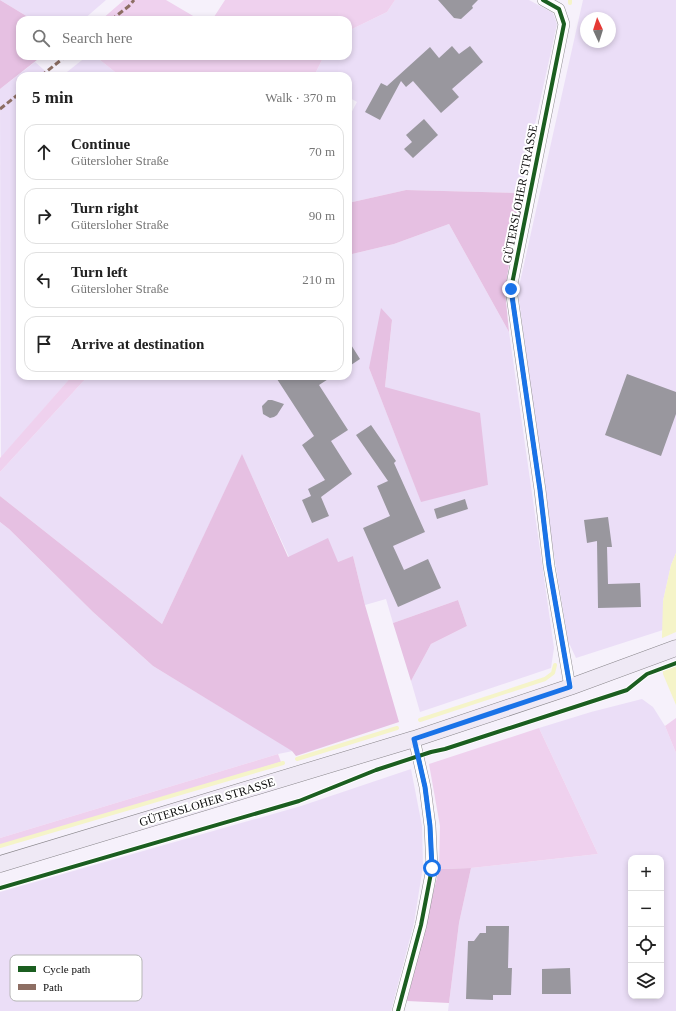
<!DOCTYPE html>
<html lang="en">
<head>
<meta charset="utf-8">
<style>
	body { margin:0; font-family:Georgia,serif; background:#f2f2f2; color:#222 }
	.controls { position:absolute; right:12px; bottom:12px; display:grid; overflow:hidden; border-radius:8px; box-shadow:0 2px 6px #0003 }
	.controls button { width:36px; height:36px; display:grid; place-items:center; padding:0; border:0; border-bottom:1px solid #e0e0e0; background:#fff; color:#222; font:20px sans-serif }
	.compass { position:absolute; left:580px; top:12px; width:36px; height:36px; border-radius:50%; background:#fff; box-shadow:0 2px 6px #0003; rotate:356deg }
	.stop { position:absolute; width:12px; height:12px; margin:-9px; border:3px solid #1a73e8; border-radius:50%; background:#fff }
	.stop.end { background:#1a73e8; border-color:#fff; box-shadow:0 1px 4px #0008 }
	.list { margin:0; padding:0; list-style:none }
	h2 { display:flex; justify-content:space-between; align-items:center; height:52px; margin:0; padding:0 16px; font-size:17px }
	h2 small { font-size:13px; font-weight:400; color:#767676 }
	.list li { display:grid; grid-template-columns:26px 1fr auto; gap:12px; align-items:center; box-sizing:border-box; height:56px; margin:0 8px 8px; padding:0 8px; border:1px solid #e0e0e0; border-radius:12px }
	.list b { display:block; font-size:15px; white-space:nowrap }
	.list p { margin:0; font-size:13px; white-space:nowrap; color:#767676 }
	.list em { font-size:13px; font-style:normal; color:#767676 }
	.icon { flex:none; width:22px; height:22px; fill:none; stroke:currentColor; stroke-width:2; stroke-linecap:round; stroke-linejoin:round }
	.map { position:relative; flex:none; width:676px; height:1011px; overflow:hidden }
	.search { position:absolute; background:#fff; box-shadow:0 2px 6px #0003; left:16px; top:16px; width:336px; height:44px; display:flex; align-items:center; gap:10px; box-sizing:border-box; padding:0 14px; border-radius:12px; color:#767676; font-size:15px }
	.panel { position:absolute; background:#fff; box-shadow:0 2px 6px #0003; left:16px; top:72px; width:336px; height:308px; border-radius:12px }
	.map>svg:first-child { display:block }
</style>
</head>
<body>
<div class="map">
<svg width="676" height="1011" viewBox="0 0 676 1011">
	<rect width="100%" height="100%" fill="#f6f1fb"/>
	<path fill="#ebdef7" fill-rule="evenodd" d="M0 0H106L83 20H33Z
		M395 0H529L553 13 557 24 520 193 406 190 348 203V119L357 102 348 97V76H314L324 56H348V31L387 12Z
		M583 0H676V553L671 565 663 601V630L576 658 568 641 542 480 518 291ZM586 18H610V42H586Z
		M87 56H95L120 76H62Z
		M35 62 51 76H20V376H72L1 458 0 89Z
		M449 224 509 332 554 648 551 668 420 712 411 681 431 644 467 626 458 600 393 623 386 599 365 605 353 556 338 562 289 557 242 455 162 624 0 496V472L88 376H348V255L394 244ZM392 321 385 387 488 485 421 501 369 368Z
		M0 522 9 529 93 612 153 666 293 751 278 754 0 838Z
		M642 699 653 707 665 726 676 753V1011H448L459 923 471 868 598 854 539 728 591 712ZM631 858H661V996H631Z
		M411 769 422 826 423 866 414 923 391 1011H0V892L301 806Z"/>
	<path fill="#efd1ee" d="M124 0H166L200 20H101Z
		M225 0H395L387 12 348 31V20H212Z
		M95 56H324L314 76H120Z
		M72 376H88L0 472V458Z
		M676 718V753L665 726Z
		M539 728 598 854 471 868 439 869 440 826 429 764Z
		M278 754 281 762 0 845V838Z"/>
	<path fill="#e6c0e2" d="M0 0 33 20H20V56H42L0 89Z
		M406 190 520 193 505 291 509 332 449 224 394 244 348 255V203Z
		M381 308 392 320 385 387 480 413 488 485 421 502 369 368Z
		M242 454 288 557 328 538 338 562 353 556 365 605 399 722 296 756 292 751 153 666 93 612 9 529 0 522V496L162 624Z
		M458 600 467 626 431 644 411 681 393 623Z
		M471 868 459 923 449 1003 407 1001 439 869Z"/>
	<path fill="#f5f4c9" d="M676 553V705L663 674 662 636 663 601 671 565Z"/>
	<path fill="#f6f1fb" d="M676 632V666L661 672 660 639Z"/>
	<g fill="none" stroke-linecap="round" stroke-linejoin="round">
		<path stroke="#f5f4c9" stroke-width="4" d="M570 3V0
			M420 720 545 679 553 673 555 665
			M297 759 397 728
			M0 846 283 763"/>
	</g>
	<path fill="#99979e" d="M438 0H478L472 6 473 8 461 19 454 18Z
		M452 46 459 54 470 46 483 62 452 89 459 97 441 113 413 81 406 87 401 81 380 120 365 112 381 83 387 86 430 47 439 58Z
		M424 119 438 135 413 158 404 149 412 142 406 135Z
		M348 340 360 359 348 367Z
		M627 374 676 392V414L661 456 605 435Z
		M275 376H333L319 385 348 430 331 441 352 474 321 497 329 516 312 523 302 500 311 496 308 489 325 480 302 445 314 436Z
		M268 400H272L284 404 277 415 274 417 270 418 263 414 262 406Z
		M371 425 396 461 394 463 425 532 393 546 404 570 428 559 441 588 398 607 363 528 390 516 377 486 388 481 356 435Z
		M465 499 468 509 437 519 434 509Z
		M608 517 612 547H607L608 584 640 583 641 607 598 608 597 541 587 543 584 520Z
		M486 926H509L508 968H512L511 995H493V1000L466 999 468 941H474L480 933H486Z
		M570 968 571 994H542V969Z"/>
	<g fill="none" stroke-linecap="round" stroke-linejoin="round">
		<defs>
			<path id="street" d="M543 0 559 9 564 24 511 289 540 490 549 566 570 687
				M398 1011 421 925 432 868 430 826 425 787 414 739"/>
			<path id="secondary" d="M0 864 414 739 570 687 676 648"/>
		</defs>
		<use href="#street" stroke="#929094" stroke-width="12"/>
		<use href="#secondary" stroke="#89868b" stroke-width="17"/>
		<use href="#street" stroke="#fefdfe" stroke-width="11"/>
		<use href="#secondary" stroke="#efe9f5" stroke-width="16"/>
		<path stroke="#8d6e63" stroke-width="3" stroke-dasharray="6 3" stroke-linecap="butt" d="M111 20 129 6 134 0
			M41 76 66 56
			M0 109 20 93"/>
		<defs>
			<path id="cycleway" d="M543 0 559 9 564 24 511 289 540 490 549 566 570 687
				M0 888 299 801 376 770 431 752 445 749 627 690 647 674 676 663
				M398 1011 421 925 432 868 430 826 425 787 418 756"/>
		</defs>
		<use href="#cycleway" stroke="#fff" stroke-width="6"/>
		<use href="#cycleway" stroke="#1b5e20" stroke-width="4"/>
	</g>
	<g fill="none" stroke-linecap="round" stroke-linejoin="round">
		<path stroke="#1a73e8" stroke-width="5" d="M432 868 430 826 425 787 414 739 570 687 549 566 540 490 511 289"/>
	</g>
	<g text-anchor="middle" stroke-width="4" stroke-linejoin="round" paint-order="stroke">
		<g font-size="12" fill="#0d0d0d" stroke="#fff">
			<text transform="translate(520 194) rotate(-79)" y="4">GÜTERSLOHER STRASSE</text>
			<text transform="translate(207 802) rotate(-17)" y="4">GÜTERSLOHER STRASSE</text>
		</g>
	</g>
	<rect x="10" y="955" width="132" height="46" rx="6" fill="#fff" stroke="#b6b6b6" stroke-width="1"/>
	<rect x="18" y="966" width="18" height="6" fill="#1b5e20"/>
	<rect x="18" y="984" width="18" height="6" fill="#8d6e63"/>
	<g font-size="11" fill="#0d0d0d">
		<text x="43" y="973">Cycle path</text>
		<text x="43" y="991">Path</text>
	</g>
</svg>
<div class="controls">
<button>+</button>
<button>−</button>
<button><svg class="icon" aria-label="locate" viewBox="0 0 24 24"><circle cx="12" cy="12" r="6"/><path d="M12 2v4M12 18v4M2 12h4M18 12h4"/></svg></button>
<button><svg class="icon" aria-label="layers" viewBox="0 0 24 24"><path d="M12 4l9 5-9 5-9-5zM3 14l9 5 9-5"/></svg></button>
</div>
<svg class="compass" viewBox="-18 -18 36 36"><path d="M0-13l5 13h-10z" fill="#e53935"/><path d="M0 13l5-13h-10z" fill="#767676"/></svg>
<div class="stop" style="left:432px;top:868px"></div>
<div class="stop end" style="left:511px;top:289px"></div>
<div class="search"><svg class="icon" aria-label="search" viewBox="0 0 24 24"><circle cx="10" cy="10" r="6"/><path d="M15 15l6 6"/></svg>Search here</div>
<section class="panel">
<h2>5 min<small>Walk · 370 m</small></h2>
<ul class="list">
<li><svg class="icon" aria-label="ahead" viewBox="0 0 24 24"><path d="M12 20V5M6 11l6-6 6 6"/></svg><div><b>Continue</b><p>Gütersloher Straße</p></div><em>70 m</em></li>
<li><svg class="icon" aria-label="right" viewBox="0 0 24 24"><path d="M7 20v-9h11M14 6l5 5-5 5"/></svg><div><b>Turn right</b><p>Gütersloher Straße</p></div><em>90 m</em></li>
<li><svg class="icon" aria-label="left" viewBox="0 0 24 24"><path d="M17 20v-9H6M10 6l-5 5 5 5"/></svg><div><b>Turn left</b><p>Gütersloher Straße</p></div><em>210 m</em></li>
<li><svg class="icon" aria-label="arrive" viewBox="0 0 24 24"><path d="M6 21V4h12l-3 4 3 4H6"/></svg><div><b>Arrive at destination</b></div></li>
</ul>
</section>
</div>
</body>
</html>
